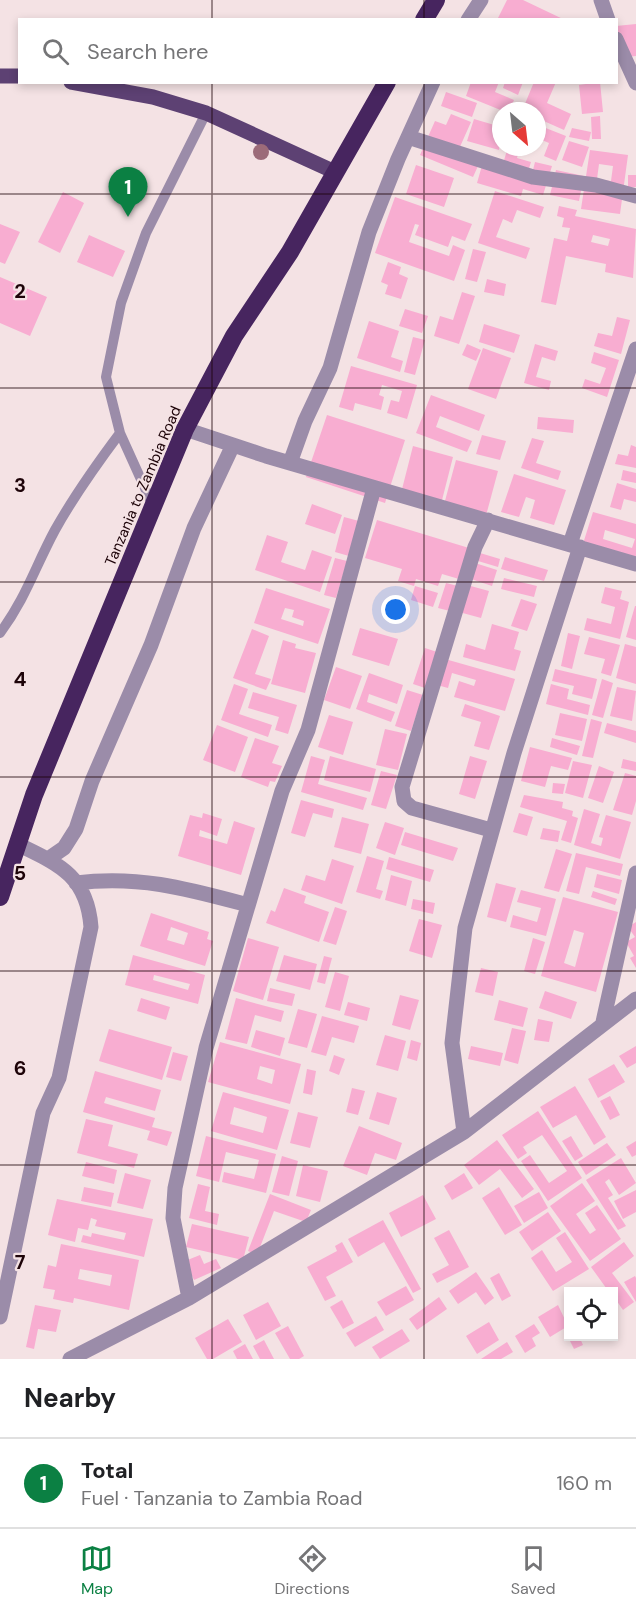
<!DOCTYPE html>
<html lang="en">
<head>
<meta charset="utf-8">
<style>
	body { margin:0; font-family:"DM Sans",sans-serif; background:#f6f6f6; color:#202124 }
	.controls { position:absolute; right:18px; bottom:18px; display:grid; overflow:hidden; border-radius:0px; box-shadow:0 3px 9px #0003 }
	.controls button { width:54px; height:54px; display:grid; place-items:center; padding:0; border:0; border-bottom:2px solid #e0e0e0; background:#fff; color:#202124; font:30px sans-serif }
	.compass { position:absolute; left:492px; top:102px; width:54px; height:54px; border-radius:50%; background:#fff; box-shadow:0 3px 9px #0003; rotate:152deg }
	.you { position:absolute; left:396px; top:610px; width:21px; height:21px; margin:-15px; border:4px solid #fff; border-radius:50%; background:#1a73e8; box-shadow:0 0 0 9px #1a73e833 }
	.badge { display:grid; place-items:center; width:39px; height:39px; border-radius:50%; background:#0b8043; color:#fff; font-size:20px; font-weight:700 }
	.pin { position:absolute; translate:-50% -50px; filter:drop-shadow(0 2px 3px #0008) }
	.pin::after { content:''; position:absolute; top:32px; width:21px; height:18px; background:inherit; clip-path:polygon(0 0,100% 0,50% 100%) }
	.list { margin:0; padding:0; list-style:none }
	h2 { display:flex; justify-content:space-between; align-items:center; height:78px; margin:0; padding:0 24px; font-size:26px }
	h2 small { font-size:20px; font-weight:400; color:#757577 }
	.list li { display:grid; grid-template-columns:39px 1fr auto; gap:18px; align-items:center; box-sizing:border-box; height:90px; padding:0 24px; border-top:2px solid #e0e0e0 }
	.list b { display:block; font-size:22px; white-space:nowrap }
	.list p { margin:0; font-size:20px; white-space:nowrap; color:#757577 }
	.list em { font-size:20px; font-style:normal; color:#757577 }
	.icon { flex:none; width:33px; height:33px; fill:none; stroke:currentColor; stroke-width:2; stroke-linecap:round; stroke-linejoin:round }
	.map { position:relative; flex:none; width:636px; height:1359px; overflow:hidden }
	.search { position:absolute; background:#fff; box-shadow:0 3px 9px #0003; left:18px; right:18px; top:18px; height:66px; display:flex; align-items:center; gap:15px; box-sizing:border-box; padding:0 21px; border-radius:0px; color:#757577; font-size:22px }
	.sheet { height:168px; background:#fff }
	nav { display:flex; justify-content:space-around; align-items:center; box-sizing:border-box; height:84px; border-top:2px solid #e0e0e0; background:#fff; font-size:16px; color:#757577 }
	nav a { display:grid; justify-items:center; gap:3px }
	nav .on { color:#0b8043 }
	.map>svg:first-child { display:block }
</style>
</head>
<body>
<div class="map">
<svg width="636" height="1359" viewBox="0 0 636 1359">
	<rect width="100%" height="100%" fill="#f4e2e4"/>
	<path fill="#f8add1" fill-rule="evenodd" d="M507 0H523L565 20H497Z
		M636 24V56L616 58V26Z
		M471 82H499L495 92 514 100 509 111H503L466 96Z
		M505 82H523L518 95 503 88Z
		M534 82H556L547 103 571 114 564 130 537 118V111H522Z
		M600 82 603 112 582 114 579 85Z
		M446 92 477 103 472 117 441 106Z
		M451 114 471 122 459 149 478 166 473 177 420 155 435 121 446 125Z
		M600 116 601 139H592L591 117Z
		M474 119 501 127 499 150 467 141Z
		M538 125 566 136 556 161 544 156 549 143 537 138Z
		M572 128 591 132 589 141 569 137Z
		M569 141 589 147 582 167 562 160Z
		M508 147H520L517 158 531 162 527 175 502 167Z
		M590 150 628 155 620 214 581 209ZM599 164 613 166 611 181 597 179Z
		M485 155 531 178 535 162 552 166 543 195 523 189 521 196 477 183Z
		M416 165 454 178 444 207 406 194Z
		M556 170 584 176 579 201 550 195Z
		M628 175H636V187L628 188Z
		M495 191 544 207 540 218 517 210 512 223 503 219 496 237 530 248 526 259 478 243Z
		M63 192 84 203 60 253 38 242Z
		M395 197 472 224 465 241 452 236 448 247 415 235 419 225 415 224 409 242 449 256 453 245 465 250 454 281 375 253Z
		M559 206 577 210 575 216 636 229 633 278 605 272 606 264 566 256 556 305 541 302 554 238 567 241 570 228 562 227 564 218 557 216ZM593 235 610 239 608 246 591 242Z
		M0 224 20 232 5 264 0 262Z
		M89 235 125 251 113 277 77 262Z
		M473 249 486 252 477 282 465 279Z
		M388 262 401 267 399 274 408 278 401 299 385 294 388 285 381 282Z
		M0 277 47 297 30 336 0 323Z
		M487 279 506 284 504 296 484 292Z
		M462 292 475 296 459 344 434 336 440 316 453 320Z
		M405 309 428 316 422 333 399 326Z
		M617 317 630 320 621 354 594 346 598 333 612 336Z
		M369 321 399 331 391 357 403 361 400 372 357 358Z
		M484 324 520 335 514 353 479 342Z
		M413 337 425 340 415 375 404 372Z
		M467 344 481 350 476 361 462 355Z
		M535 344 558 351 555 361 542 357 536 377 551 381 549 390 524 383Z
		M483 348 511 358 496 399 468 389Z
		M594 352 619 360 607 397 582 388 585 379 600 384 606 368 591 363Z
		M351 366 417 385 407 419 387 413 391 400 399 402 402 391 382 385 379 395 384 397 381 410 355 403 353 411 339 407Z
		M431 395 485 415 479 431 440 416 436 427 472 441 467 452 416 433Z
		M327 415 405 440 385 503 306 477Z
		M538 417 574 420 573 433 537 429Z
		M482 435 506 441 500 460 476 454Z
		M532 438 544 441 536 463 561 471 558 480 521 468Z
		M631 445 636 447V468L615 464 618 454 628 456Z
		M413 446 453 457 440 508 400 497Z
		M456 460 498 471 484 523 442 512Z
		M623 470 636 473V483L621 480Z
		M514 474 566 490 554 525 530 518 535 500 526 497 519 517 501 512Z
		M617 483 636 489V502L624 499 621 510 610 507Z
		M312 504 342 515 335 534 305 524Z
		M593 512 636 524V567L581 550ZM605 530 635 539 632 548 603 539Z
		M344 517 359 521 349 556 335 552Z
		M377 520 469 548 459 579 442 574 438 586 416 579 414 586 398 581 402 569 365 558Z
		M267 535 288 542 281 562 305 570 312 550 332 557 320 592 255 570Z
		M480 553 500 559 498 567 478 561Z
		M505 557 548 570 544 581 501 569Z
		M335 558 347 561 336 598 324 595Z
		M475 563 497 570 492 586 471 579Z
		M504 578 537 586 534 597 501 589Z
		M446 583 458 586 450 611 438 608Z
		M467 585 489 591 481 618 459 612Z
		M415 586 438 593 433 607 411 600Z
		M605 587 622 591 620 599 629 602 620 639 584 630 587 618 611 624 615 607 601 603Z
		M266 588 330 609 318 644 254 623ZM285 608 294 610 292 617 304 621 303 626 281 619Z
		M521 599 537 604 527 631 511 626Z
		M635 606H636V640L626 637Z
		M492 624 519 632 514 649 521 651 515 671 463 657 466 644 485 650Z
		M360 628 398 639 389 666 352 655Z
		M252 629 269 636 255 674 271 679 266 690 233 678Z
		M568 633 580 636 572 669 561 666Z
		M589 637 620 645 611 676 601 673 605 659 584 654Z
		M283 640 296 644 295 648 316 653 305 693 271 684Z
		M625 644 636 647V684L616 678Z
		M425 648 437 652 425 688 413 684Z
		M445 659 515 679 505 711 454 697 459 681 474 686 476 680 452 673 448 688 437 685Z
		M336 667 362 676 350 709 324 700Z
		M555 669 597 679 592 699 572 694 574 686 552 681Z
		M369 673 403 685 397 704 369 694 367 702 395 712 391 722 356 709Z
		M602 679 613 683 603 718 592 715Z
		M234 684 248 689 239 714 272 725 268 737 221 720Z
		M551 684 569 689 567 699 590 705 588 715 546 704Z
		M617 687 636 691 632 721 610 716Z
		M407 690 423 695 411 731 395 726Z
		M253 692 297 705 288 734 275 730 279 717 248 708Z
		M465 704 500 716 489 750 474 746 481 722 461 716Z
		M560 713 587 719 582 741 555 735Z
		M329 715 353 722 343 755 318 747Z
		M591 719 602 722 593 758 582 756Z
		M607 723 636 731V743L604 733Z
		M217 725 248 737 235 772 203 760Z
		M385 729 407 734 398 770 376 765Z
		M255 738 279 746 272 763 282 766 275 782 270 781 268 787 241 777Z
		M552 738 580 746 577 755 550 747Z
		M530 747 572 758 568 770 551 766 545 787 521 781Z
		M311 756 325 760 318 784 367 798 363 810 301 792Z
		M330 756 376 769 370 792 324 780Z
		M470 756 487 761 475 799 459 794Z
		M623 759 636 762V771L621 768Z
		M573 761 592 765 583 798 565 793Z
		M599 766 614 772 603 803 588 798Z
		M381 771 397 775 386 809 371 805Z
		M625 773 636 776V801L632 815 613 810Z
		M553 783 565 784 563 794 552 793Z
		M524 795 563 802 562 808 573 811 572 816 578 818 571 843 561 840 567 821 520 807Z
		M301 800 334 809 332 818 313 813 305 837 291 833Z
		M584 809 600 814 591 843 601 846 603 838 599 837 606 815 631 822 620 859 574 845Z
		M203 813 222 819 217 836 200 830 199 836 227 844 234 821 255 828 241 875 178 856 190 815 202 818Z
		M519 813 533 817 527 836 513 832Z
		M342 817 369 824 361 854 334 847Z
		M385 822 404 828 395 855 376 848Z
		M543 828 560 831 558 842 540 839Z
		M405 832 458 848 453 861 401 845Z
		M556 849 572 854 559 892 544 888Z
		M576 853 623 864 620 876 586 867 579 894 566 891Z
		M367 856 384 861 376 889 383 891 380 899 356 892Z
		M389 857 434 870 430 882 386 869Z
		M332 859 354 866 342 904 301 890 306 875 325 881Z
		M597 874 622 880 619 894 594 887Z
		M391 875 412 881 406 906 385 900Z
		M496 883 516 888 506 922 487 917Z
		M284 888 306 896 304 903 329 912 319 942 266 923 271 910 275 912Z
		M521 890 556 899 546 936 510 927 513 915 537 922 541 908 517 902Z
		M593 891 617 899 615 905 591 897Z
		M563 897 618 912 596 992 541 976ZM574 930 584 933 575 967 564 963Z
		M413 899 435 903 433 914 411 909Z
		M335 907 347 911 336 945 323 941Z
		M151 913 209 932 207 939 213 941 205 966 140 946ZM171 927 188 933 184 945 167 940Z
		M419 919 442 925 432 958 409 951Z
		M636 922V968L630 958 634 956 626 942 635 937 628 927Z
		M248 938 279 947 263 1000 233 991Z
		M533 938 545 942 535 974 524 971Z
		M133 955 205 975 198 1004 125 985ZM154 975 190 984 188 990 153 980Z
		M284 955 317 964 310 990 276 981Z
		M324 956 332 958 325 984 317 982Z
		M481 968 498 972 493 996 475 992Z
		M335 972 349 976 340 1011 325 1007Z
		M270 988 295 994 292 1006 267 1001Z
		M545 991 577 1002 571 1019 539 1008Z
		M400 995 419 1000 410 1030 392 1025Z
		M141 998 170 1007 166 1020 137 1011Z
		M236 998 284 1011 281 1022 255 1015 247 1044 225 1039Z
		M499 1000 528 1008 523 1027 494 1020Z
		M348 1002 370 1008 367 1021 344 1015Z
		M298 1009 317 1014 307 1048 288 1043Z
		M322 1016 359 1026 354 1043 332 1037 326 1056 311 1052Z
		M538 1019 553 1022 549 1042 534 1040Z
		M512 1028 526 1031 518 1064 504 1060Z
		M109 1029 172 1047 162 1080 99 1061Z
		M256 1030 285 1038 280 1056 251 1047Z
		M385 1035 406 1041 398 1071 376 1065Z
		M411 1040 421 1043 417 1061 407 1058Z
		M220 1042 301 1064 290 1104 208 1082ZM260 1066 275 1070 272 1084 257 1079Z
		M471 1046 503 1053 500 1066 468 1059Z
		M636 1046V1063L627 1068 619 1056Z
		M173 1052 188 1056 181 1081 166 1077Z
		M334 1055 345 1059 339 1075 329 1071Z
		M614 1064 625 1082 598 1098 588 1079Z
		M307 1069 316 1071 312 1095 303 1093Z
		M95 1071 161 1090 155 1111 106 1097 104 1103 155 1118 152 1127 172 1132 167 1146 147 1140 150 1131 83 1112Z
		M575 1086 606 1137 594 1145 576 1115 553 1128 540 1107Z
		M352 1088 365 1091 358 1115 346 1112Z
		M223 1092 289 1110 277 1150 211 1131ZM234 1107 267 1117 263 1133 230 1124Z
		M377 1092 397 1098 389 1125 369 1119Z
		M610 1096 620 1115 610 1120 600 1101Z
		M538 1111 582 1178 548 1201 521 1161 530 1155 549 1183 567 1171 542 1135 523 1147 527 1153 518 1159 502 1135Z
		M298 1112 318 1117 310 1148 290 1143Z
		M86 1119 113 1125 108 1146 138 1154 134 1168 77 1153Z
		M359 1126 402 1143 396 1160 375 1153 367 1175 343 1166Z
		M206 1136 276 1154 266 1193 222 1182 224 1172 254 1179 259 1160 226 1152 219 1182 196 1176Z
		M571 1136 583 1156 575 1161 562 1141Z
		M497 1140 534 1189 522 1198 500 1169 479 1185 464 1165Z
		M636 1141V1155L632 1157 626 1147Z
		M607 1143 616 1155 586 1175 578 1162Z
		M282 1156 298 1161 289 1196 272 1192Z
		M621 1158 636 1183 619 1195 609 1179 605 1182 613 1195 608 1198 626 1226 618 1230 586 1180Z
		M86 1162 117 1170 114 1184 82 1176Z
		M303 1165 328 1171 320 1202 296 1196Z
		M125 1173 151 1180 143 1209 117 1203Z
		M464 1173 473 1188 452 1200 444 1186Z
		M582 1183 595 1201 576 1214 590 1234 596 1230 585 1213 597 1205 621 1239 590 1261 550 1206Z
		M198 1184 210 1187 205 1211 219 1214 217 1225 189 1218Z
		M84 1187 114 1193 111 1207 81 1201Z
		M499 1187 522 1225 505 1235 482 1198Z
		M636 1190V1212L623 1219 614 1201Z
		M539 1192 548 1208 524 1223 514 1206Z
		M270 1194 311 1210 306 1222 274 1211 257 1255 248 1251Z
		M423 1195 436 1219 401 1237 389 1213Z
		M57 1199 153 1219 144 1257 81 1242 83 1235 91 1237 92 1233 124 1240 126 1233 95 1226 97 1220 91 1218 88 1230 78 1228 75 1242 48 1235Z
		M548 1212 561 1231 532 1251 519 1232Z
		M383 1220 421 1289 413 1293 384 1242 358 1257 348 1239Z
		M192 1224 249 1237 243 1260 186 1247Z
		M449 1230 469 1267 437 1283 432 1274 449 1265 434 1238Z
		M565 1232 589 1269 553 1291 531 1258 542 1250 556 1272 572 1262 556 1238Z
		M342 1242 353 1262 326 1277 336 1296 325 1301 307 1267 337 1251 335 1246Z
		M624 1242 634 1256 612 1273 634 1302 623 1310 614 1297V1292H609L591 1267Z
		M61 1244 139 1260 129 1310 74 1298 73 1303 53 1299 55 1290 43 1288 48 1265 56 1267ZM80 1269 112 1275 110 1286 78 1279Z
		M200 1255 204 1264 216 1259 221 1268 194 1280 185 1261Z
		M476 1272 494 1298 485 1305 476 1292 458 1304 449 1291Z
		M499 1273 511 1296 502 1301 490 1278Z
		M635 1276 636 1278V1302L624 1282Z
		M406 1286 414 1300 386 1316 377 1302Z
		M439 1297 447 1309 417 1330 409 1319Z
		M342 1300 354 1323 343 1329 330 1307Z
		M268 1302 281 1326 256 1340 243 1315Z
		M35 1305 61 1310 56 1332 38 1329 34 1349 26 1347Z
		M558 1305 568 1326 550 1337 538 1317Z
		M376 1316 384 1330 355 1347 346 1333Z
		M228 1319 242 1342 213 1359H207L195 1338Z
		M489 1322 499 1340 477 1354 466 1336Z
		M534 1324 540 1333 532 1338 536 1346 525 1353 515 1336Z
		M288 1326 304 1356 299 1359H290L275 1333Z
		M402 1329 410 1341 380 1359 372 1347Z
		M568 1329V1336H579L583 1345 574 1349 565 1331Z
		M264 1340 274 1359H260L253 1346Z
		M507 1342 513 1352 501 1359H481Z
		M245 1344 253 1359H237L233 1351Z"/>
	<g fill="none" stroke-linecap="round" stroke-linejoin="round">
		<path stroke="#9b8ca9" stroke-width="10" d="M153 506 120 433 106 377 121 303 146 233 206 113
			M0 633C26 598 35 567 55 530 74 496 96 465 120 433"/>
		<path stroke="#9b8ca9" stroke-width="15" d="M601 0 608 20
			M468 20 481 0
			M616 39 636 83
			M408 137 533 177 596 185 636 196
			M185 429 266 456 636 564
			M290 463 305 421 330 368 369 232 398 159 433 82
			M488 520 475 547 402 787 404 801 412 808 491 830
			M570 544 636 349
			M48 859 64 848 76 829 92 781 151 645 194 528 233 445
			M76 883C139 875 188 889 248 905
			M603 1022 636 873
			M464 1132 452 1043 465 928 514 753 580 547
			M189 1298 173 1218 175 1188 206 1048 282 791 308 730 374 488
			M0 1317 43 1113 59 1078 91 927C87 875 58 864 17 844
			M70 1359 189 1298 464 1132 636 999"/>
		<path stroke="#5d4173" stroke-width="15" d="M0 76H20
			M71 82 153 97 206 113 335 172"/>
		<path stroke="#47255f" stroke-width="18" d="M424 20 436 0
			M0 897 34 795 185 429 234 336 290 252 387 82"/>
	</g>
	<circle fill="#9c6b79" cx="261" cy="152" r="8"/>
	<path fill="none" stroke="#1d0308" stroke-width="1.5" stroke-opacity="0.55" d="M212 0V20M424 0V20M212 82V1359M424 82V1359M0 194H636M0 388H636M0 582H636M0 777H636M0 971H636M0 1165H636"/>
	<g text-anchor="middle" stroke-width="4.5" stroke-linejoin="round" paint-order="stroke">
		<g font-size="15" fill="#1d0308" stroke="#f4e2e4">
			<text transform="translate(143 486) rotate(-67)" y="5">Tanzania to Zambia Road</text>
		</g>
	</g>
	<g font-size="20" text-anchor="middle" font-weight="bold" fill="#1d0308" stroke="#f4e2e4" stroke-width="4.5" stroke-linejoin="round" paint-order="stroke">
		<text x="20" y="298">2</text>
		<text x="20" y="492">3</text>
		<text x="20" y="686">4</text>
		<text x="20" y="880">5</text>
		<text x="20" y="1075">6</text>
		<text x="20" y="1269">7</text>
	</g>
</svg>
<div class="controls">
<button><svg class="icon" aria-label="locate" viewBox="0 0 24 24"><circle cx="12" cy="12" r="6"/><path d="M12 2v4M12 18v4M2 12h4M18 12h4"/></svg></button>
</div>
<svg class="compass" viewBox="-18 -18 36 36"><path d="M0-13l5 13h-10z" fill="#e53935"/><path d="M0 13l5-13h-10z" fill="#757577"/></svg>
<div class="you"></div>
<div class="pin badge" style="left:128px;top:217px">1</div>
<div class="search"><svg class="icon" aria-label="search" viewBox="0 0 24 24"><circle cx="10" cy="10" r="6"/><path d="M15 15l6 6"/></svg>Search here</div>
</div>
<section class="sheet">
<h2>Nearby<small></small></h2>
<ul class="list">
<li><span class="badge">1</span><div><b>Total</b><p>Fuel · Tanzania to Zambia Road</p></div><em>160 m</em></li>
</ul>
</section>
<nav>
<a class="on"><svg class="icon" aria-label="map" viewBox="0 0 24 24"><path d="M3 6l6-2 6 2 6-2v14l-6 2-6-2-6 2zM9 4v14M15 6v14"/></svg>Map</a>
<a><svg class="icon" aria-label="directions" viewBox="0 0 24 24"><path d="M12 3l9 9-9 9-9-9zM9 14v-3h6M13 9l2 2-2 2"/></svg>Directions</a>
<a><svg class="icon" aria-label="saved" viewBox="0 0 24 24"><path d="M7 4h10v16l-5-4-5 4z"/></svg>Saved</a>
</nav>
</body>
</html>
